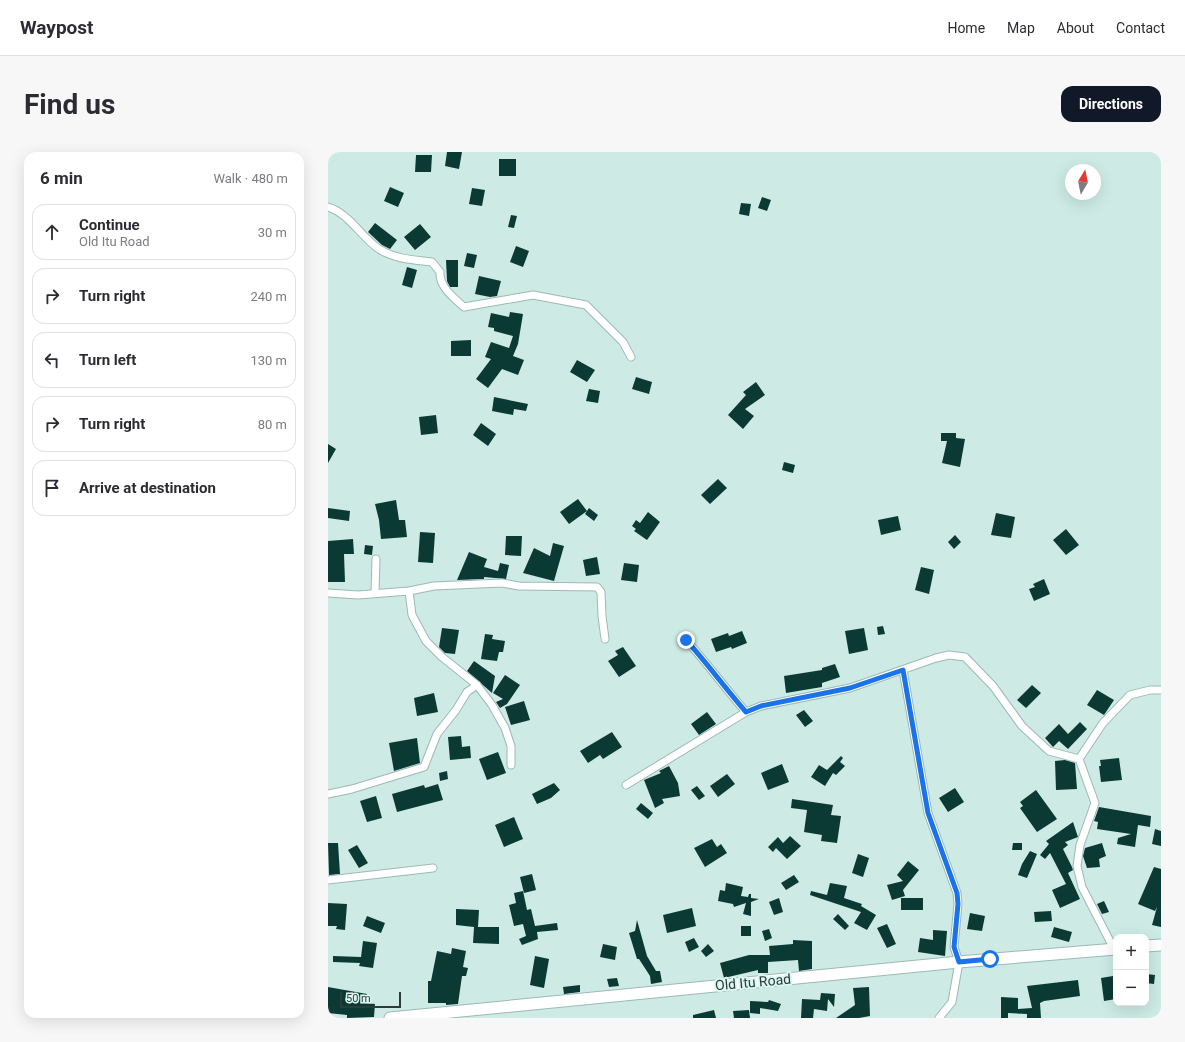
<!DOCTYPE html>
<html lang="en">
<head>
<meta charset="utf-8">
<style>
	body { margin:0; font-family:Roboto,sans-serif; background:#f7f7f7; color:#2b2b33 }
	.controls { position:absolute; right:12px; bottom:12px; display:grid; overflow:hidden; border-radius:8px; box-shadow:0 4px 16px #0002 }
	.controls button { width:36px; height:36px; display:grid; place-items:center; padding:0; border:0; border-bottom:1px solid #e1e1e2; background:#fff; color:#2b2b33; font:20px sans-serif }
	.compass { position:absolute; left:737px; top:12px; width:36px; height:36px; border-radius:50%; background:#fff; box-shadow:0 4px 16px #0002; rotate:10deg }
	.scale { position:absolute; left:12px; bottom:10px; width:61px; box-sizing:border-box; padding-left:4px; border:2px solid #2f3b39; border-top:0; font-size:11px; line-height:14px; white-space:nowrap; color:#2f3b39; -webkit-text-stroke:3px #daf7f2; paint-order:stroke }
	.stop { position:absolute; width:12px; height:12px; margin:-9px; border:3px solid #1a73e8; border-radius:50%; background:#fff }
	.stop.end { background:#1a73e8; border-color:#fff; box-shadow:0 1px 4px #0008 }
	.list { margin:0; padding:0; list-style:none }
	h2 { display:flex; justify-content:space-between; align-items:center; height:52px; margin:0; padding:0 16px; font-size:17px }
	h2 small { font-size:13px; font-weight:400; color:#7c7c81 }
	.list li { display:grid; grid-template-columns:26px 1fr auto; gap:12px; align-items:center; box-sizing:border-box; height:56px; margin:0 8px 8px; padding:0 8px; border:1px solid #e1e1e2; border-radius:12px }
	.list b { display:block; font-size:15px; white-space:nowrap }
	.list p { margin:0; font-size:13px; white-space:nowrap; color:#7c7c81 }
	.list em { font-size:13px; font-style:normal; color:#7c7c81 }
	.icon { flex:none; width:22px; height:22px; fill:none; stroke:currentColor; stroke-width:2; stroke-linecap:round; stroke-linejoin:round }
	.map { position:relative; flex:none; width:833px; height:866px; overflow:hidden; border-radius:12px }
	header { display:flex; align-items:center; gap:24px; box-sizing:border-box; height:56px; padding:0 20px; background:#fff; border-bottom:1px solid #e1e1e2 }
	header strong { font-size:19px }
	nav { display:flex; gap:22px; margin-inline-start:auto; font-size:14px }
	.intro { display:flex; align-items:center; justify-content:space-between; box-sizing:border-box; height:96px; padding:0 24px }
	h1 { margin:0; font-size:28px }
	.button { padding:10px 18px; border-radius:12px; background:#111827; color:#fff; font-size:14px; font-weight:700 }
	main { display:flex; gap:24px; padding:0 24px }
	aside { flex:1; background:#fff; border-radius:12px; box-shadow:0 4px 16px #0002 }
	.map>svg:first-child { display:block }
</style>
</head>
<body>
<header>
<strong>Waypost</strong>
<nav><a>Home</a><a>Map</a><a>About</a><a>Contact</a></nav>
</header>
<div class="intro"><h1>Find us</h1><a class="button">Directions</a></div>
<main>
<aside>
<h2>6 min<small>Walk · 480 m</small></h2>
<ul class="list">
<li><svg class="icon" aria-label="ahead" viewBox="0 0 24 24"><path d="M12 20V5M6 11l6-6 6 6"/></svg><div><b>Continue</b><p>Old Itu Road</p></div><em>30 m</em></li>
<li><svg class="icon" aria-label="right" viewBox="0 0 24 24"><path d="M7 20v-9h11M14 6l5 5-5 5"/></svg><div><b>Turn right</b></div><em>240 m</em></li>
<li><svg class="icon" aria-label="left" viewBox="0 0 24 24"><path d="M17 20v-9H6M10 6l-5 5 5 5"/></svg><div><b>Turn left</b></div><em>130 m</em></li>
<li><svg class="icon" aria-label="right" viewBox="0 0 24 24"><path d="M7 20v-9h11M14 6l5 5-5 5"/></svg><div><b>Turn right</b></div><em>80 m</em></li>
<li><svg class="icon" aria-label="arrive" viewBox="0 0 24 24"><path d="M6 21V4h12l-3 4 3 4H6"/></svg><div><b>Arrive at destination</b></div></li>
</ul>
</aside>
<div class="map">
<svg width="833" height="866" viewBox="0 0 833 866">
	<rect width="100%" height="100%" fill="#cdeae4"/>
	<path fill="#0b3a34" d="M119 0H134L131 17 117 14Z
		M88 3H104L103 20H87Z
		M171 7H188V24H171Z
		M62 35 76 41 70 55 56 49Z
		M144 36 157 38 154 54 141 52Z
		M434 45 443 48 439 59 430 56Z
		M413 51 423 52 421 64 411 62Z
		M183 63 189 64 186 76 180 75Z
		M47 71 69 88 62 97 54 93 40 80Z
		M92 72 103 85 87 98 76 85Z
		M188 94 201 99 195 115 182 110Z
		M139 101 149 103 146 116 136 114Z
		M118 108H130V135H122L119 129Z
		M79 115 89 118 84 136 74 133Z
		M151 124 173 129 169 144 162 145 147 142Z
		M182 160 195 162 190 192 185 204 196 208 190 223 174 217 160 236 148 227 163 207 157 205 163 190 181 196 185 184 166 179V176L160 175 163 161 181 165Z
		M143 188V204H123V189Z
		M249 208 267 218 259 230 242 220Z
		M308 225 324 230 321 242 304 237Z
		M428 230 437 243 417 257 426 264 415 277 400 263 418 243 415 240Z
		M261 237 272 239 270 251 258 249Z
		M166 245 200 252 198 259 186 257 185 263 164 259Z
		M108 263 110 281 93 283 91 265Z
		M153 271 168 282 160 294 145 283Z
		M613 281H628V286L637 287 632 315 614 311 619 289H613Z
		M0 292 8 297 0 311Z
		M456 310 467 313 465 321 454 318Z
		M390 327 399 336 382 352 373 343Z
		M250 347 259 359 241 372 232 360Z
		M68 348 71 368H77L79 385 53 387 51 368 47 352Z
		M0 356 22 359 21 369 0 366Z
		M261 356 270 363 266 369 257 362Z
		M320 360 332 370 319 388 306 379 308 377 304 374 308 368 312 371Z
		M668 361 687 365 683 386 663 383Z
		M570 364 573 378 553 383 550 368Z
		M738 377 751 393 738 403 725 388Z
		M92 380 107 381 105 411 90 410Z
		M627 383 633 390 626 397 620 390Z
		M178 384H194L193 404 177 403Z
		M25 387 26 402H16L17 430H0V389Z
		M225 391 236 394 226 429 195 421 206 396 222 404Z
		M37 393 45 394 44 403 36 402Z
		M141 400 159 407 156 415 170 419 172 411 181 413 178 427 156 425V427L129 428Z
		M269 405 272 422 258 424 255 408Z
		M296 411 311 413 309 430 293 428Z
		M593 415 606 418 601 442 587 438Z
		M716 427 722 442 706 449 701 437 707 435 705 432Z
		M555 474 557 482 550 483 549 475Z
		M114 476 131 478 127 502 117 501 111 495Z
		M536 476 540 498 521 502 517 479Z
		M414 479 419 491 404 497 403 495 388 500 383 487 400 481 401 484Z
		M157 482 165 483 164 487 177 489 175 500H171L169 509 153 507Z
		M295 495 308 514 291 525 280 509 290 503 287 499Z
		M146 509 167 524 164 541 139 519Z
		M507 512 512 525 494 531V535L458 541 456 524 494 518V516Z
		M177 523 192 533 179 552 172 556 168 550 175 547 165 541Z
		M704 533 713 541 698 556 689 548Z
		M769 538 786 548 776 563 759 553Z
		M106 541 110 560 89 564 86 546Z
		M196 549 202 568 183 573 177 555Z
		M476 558 485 569 477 575 468 563Z
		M379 560 388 572 371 583 363 572Z
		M752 570 759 577 740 597 731 589 725 595 717 586 731 572 740 582Z
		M284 580 294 595 275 607 272 603 260 611 252 599Z
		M133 584 134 595 142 594 143 606 122 608 120 585Z
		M89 586 92 611 66 619 61 591Z
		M170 600 178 621 159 628 151 607Z
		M513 604 515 606 512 610 517 614 508 623 505 621 497 634 483 625 491 613 499 618Z
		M791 606 794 628 773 630 771 614H773L772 608Z
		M737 608 747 611 749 637 728 638 727 609Z
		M454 612 461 630 440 638 433 621Z
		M341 614 350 631 352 644 334 647 336 651 327 656 316 628 333 621 331 619Z
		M119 619 120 627 112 629 111 621Z
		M399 622 407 632 390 645 382 634Z
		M226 631 232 638 223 646 209 652 204 642Z
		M110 632 115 648 69 660 64 642 96 633 97 636Z
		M369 634 377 644 371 648 363 638Z
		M627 636 636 650 620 660 611 646Z
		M708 638 729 667 709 680 692 656 695 654 692 650Z
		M48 644 54 666 39 670 32 649Z
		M464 647 505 653 503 663 513 664 509 691 493 689 494 683 476 680 479 658 463 656Z
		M313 651 325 661 320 667 308 657Z
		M771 655 823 664 822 675 810 673 807 695 789 692 790 686 803 682 769 677 770 670 766 669Z
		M186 665 195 687 176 695 167 673Z
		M745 670 750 685 737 690 740 693 735 697 744 715 745 718 740 721 752 747 732 756 724 738 738 732 722 701 717 707 712 703 721 692 718 689Z
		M827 677 833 679V694L824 692Z
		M462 684 473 694 459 707 448 696 445 700 440 695 450 685 455 691Z
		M384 687 389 695 393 692 399 701 377 715 366 696Z
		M0 691H10L12 722 1 723Z
		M685 691H694V698H684Z
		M774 691 778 704 771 707 772 715 759 716 755 704 757 696Z
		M29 693 40 711 31 716 20 698Z
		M702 699 709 702 699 726 690 723 694 712Z
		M530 702 541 706 535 725 524 721Z
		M580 709 591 718 575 738 577 744 564 748 559 733 575 729 569 723Z
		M826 715 833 717V775L824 773 829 755 827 759 810 752Z
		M204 722 208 738 196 741 192 725Z
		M466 723 471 730 458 738 453 731Z
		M398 731 415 735 413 744 420 745 421 742H423V746L431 747 423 750V764L415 762 418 751 406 755 405 752 390 749 392 738 397 739Z
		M502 731 519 734 516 746 534 752 533 754 548 763 539 778 526 771 533 760 482 743 483 739 499 743Z
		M195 739 199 758 203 757 207 774 229 771 230 778 209 780 210 787 194 793 191 787 198 784 195 772 186 774 181 753 188 751 186 741Z
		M451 746 455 760 446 763 441 750Z
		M573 746H595V758H573Z
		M776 749 781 760 774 762 769 752Z
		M0 751 19 752 17 778 8 777 9 774H0Z
		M364 756 368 774 339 781 335 763Z
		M128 757 151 758 150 775H171V792L145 791 146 775 128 773Z
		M723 759 724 769 707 770 706 760Z
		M642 761 657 764 654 779 639 777Z
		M510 762 521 774 517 778 505 767Z
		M39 764 57 771 53 781 35 774Z
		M309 768 319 804 328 819H332L334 830 323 832 322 824 311 807H309L301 781 307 779Z
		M559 772 568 792 559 796 549 776Z
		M413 774H423V784H413Z
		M726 775 744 780 741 790 723 785Z
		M441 777 444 786 437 789 434 779Z
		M605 778 619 779 617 804 590 800 592 786 605 788Z
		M366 786 371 795 361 800 357 790Z
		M465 788 484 789V817L471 819 470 808 440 810V821H430V818L396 826 392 811 421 803H442L441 794 465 792Z
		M35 789 49 791 45 816 31 814 32 811 5 810V804L33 805Z
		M275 792 289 795 287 808 272 805Z
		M380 792 386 799 378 805 373 799Z
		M124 796 138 799 135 815 140 816 138 824H134L130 852 118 853V851H100V829H103L109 799 123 802Z
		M207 804 221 807 216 836 202 833Z
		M818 822 827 823 826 832 818 831Z
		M785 824 788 847 776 849 773 826Z
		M289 826 291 834 281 835 279 827Z
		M750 828 752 844 716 849 712 851 713 866H699V862L680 861V866H673V845L690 846V857L704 856 699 834Z
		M252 833V840L236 842 235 835Z
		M0 835 39 842 37 851 47 852 46 865 19 866V863L0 861Z
		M541 835 542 864 531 866H508L527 853 525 836Z
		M493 841 507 842 506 855 500 847 499 859 486 857 485 866H473L474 847 492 848Z
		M441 848 453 852 450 859 432 856V862L422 861V849L440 850Z
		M386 858 388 866H365V863Z
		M421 858 422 866H406L405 859Z"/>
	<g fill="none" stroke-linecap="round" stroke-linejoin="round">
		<defs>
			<path id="street" d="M0 55C21 61 33 85 51 97 66 107 87 108 104 110L112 120C111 135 126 146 136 155L205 143 258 153 295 190 303 205
				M81 439 84 463 98 489 114 505 149 533 164 553 177 576 183 594V613
				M0 441 30 443 81 439 106 434 174 431 191 434 269 435 273 440 274 464 277 487
				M47 441 48 407
				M358 488C379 511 397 536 418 560
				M575 518 600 661 629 741 630 752 626 795 631 810 624 850 611 866
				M751 607 767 651 752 693 749 714 754 735 786 797
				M751 607 775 571 802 543 822 538H833
				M298 633 418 560 433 554 522 536 608 506 621 503 637 505 665 534 694 574 721 599 751 607
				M0 642 24 637 96 615 109 582 128 558 139 540 149 533
				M0 728 105 716"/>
			<path id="secondary" d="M818 794 833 793
				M62 866 631 810 788 797"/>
		</defs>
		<use href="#street" stroke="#9db9b4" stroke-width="9"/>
		<use href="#secondary" stroke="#9db9b4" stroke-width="13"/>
		<use href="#street" stroke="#fff" stroke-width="7"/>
		<use href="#secondary" stroke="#fff" stroke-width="11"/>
	</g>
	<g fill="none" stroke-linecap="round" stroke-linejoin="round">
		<path stroke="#1a73e8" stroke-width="5" d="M358 488C379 511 397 536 418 560L433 554 522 536 575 518 600 661 629 741 630 752 626 795 631 810 662 807"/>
	</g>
	<g text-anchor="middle" stroke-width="4" stroke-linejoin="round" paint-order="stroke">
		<g font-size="14" fill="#2f3b39" stroke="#daf7f2">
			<text transform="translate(425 830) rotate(-5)" y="5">Old Itu Road</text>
		</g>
	</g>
</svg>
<div class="controls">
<button>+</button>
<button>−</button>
</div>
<svg class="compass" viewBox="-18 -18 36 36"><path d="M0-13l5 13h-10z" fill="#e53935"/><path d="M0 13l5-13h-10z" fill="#7c7c81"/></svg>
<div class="scale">50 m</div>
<div class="stop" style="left:662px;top:807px"></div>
<div class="stop end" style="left:358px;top:488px"></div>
</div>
</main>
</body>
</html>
